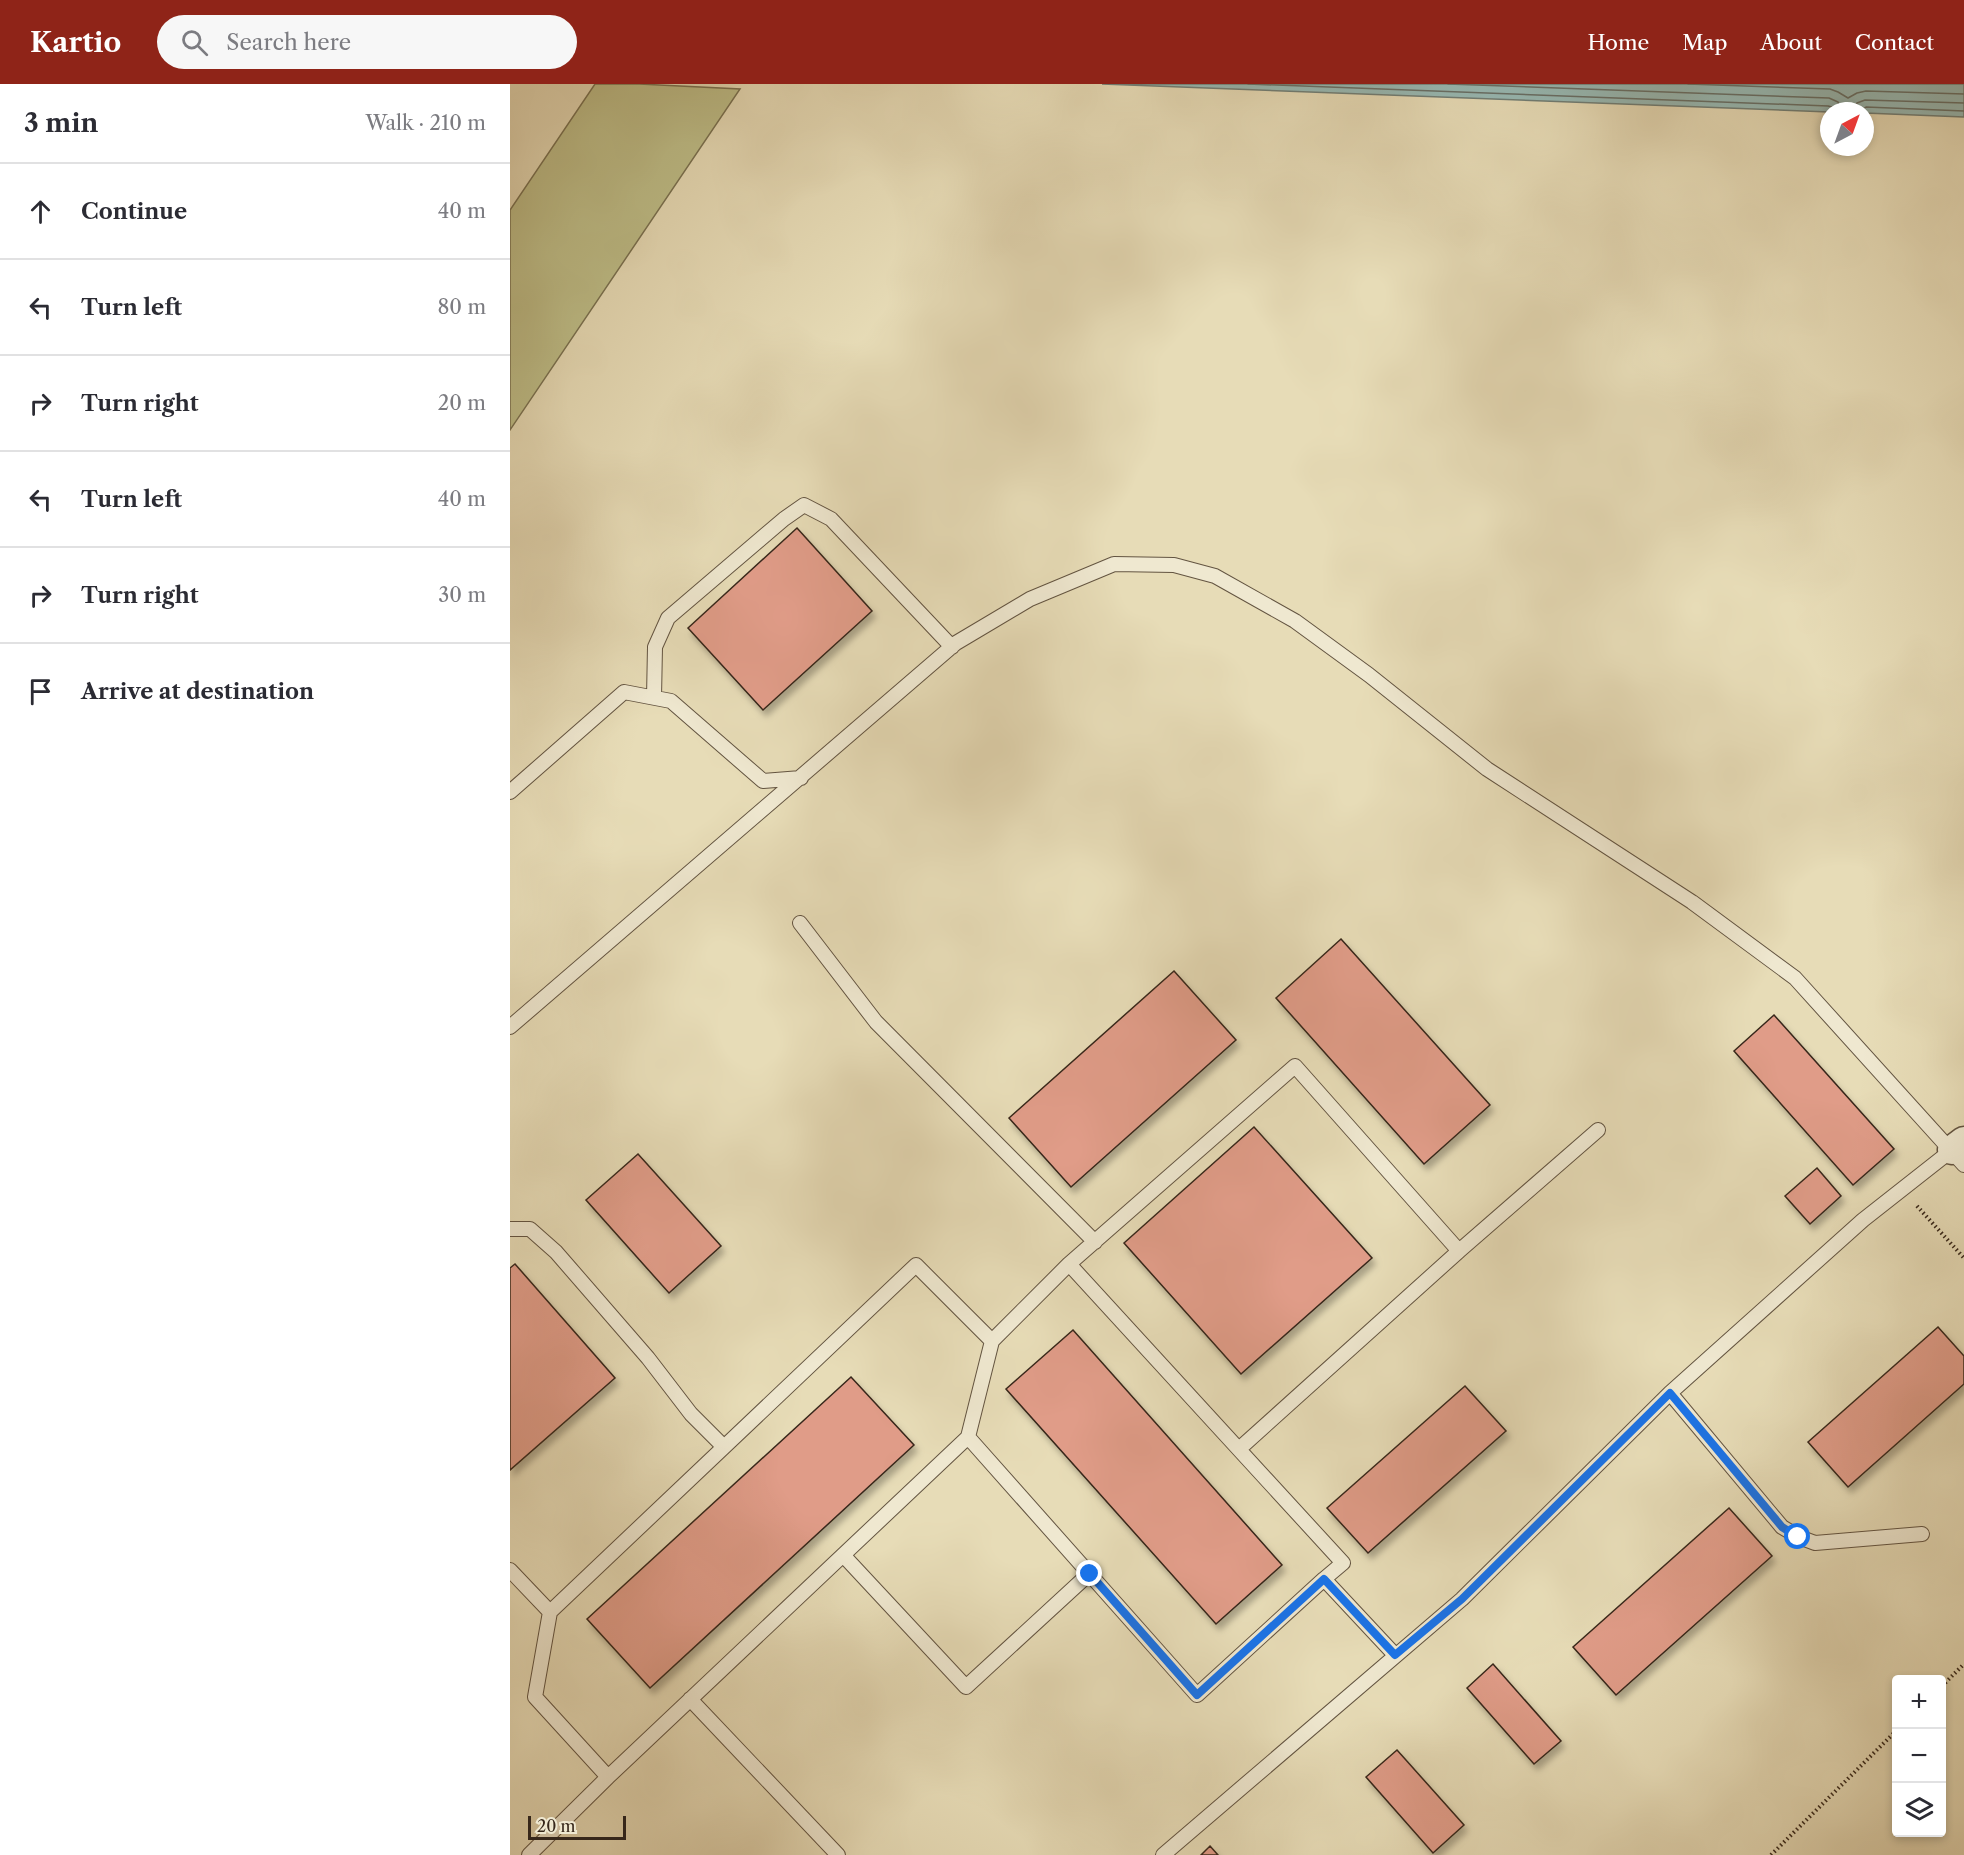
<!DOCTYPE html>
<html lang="en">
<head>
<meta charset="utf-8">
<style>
	body { margin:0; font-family:"Libre Caslon Text",serif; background:#f7f7f7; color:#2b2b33 }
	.controls { position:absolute; right:18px; bottom:18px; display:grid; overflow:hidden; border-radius:6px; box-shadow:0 3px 9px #0003 }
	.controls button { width:54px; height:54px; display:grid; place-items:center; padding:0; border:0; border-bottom:2px solid #e1e1e2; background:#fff; color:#2b2b33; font:30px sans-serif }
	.compass { position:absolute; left:1310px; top:18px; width:54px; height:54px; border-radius:50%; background:#fff; box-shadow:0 3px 9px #0003; rotate:41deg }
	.scale { position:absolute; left:18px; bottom:15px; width:98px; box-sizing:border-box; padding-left:6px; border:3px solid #37271a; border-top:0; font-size:16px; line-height:21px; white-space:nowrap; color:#37271a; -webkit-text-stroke:4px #efe8d0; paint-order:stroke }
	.stop { position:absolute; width:18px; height:18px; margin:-14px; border:4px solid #1a73e8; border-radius:50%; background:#fff }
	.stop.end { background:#1a73e8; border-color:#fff; box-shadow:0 2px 6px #0008 }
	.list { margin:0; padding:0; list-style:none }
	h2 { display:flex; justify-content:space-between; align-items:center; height:78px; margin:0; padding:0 24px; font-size:26px }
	h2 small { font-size:20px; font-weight:400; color:#7c7c81 }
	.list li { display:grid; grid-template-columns:39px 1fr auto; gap:18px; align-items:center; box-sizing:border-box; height:96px; padding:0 24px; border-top:2px solid #e1e1e2 }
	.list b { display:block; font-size:22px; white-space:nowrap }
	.list em { font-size:20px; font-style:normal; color:#7c7c81 }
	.icon { flex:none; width:33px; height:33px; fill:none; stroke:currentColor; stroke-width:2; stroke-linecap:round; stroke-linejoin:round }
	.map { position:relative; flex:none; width:1454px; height:1771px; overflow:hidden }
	header { display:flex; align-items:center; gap:36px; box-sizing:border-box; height:84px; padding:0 30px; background:#8f2418; color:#fff }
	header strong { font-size:28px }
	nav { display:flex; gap:33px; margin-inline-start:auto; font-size:21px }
	.search { width:420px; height:54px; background:#f7f7f7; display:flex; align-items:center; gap:15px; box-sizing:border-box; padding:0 21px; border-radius:33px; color:#7c7c81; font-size:22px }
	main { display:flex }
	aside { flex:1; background:#fff }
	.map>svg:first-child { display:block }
</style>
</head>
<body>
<header>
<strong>Kartio</strong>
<div class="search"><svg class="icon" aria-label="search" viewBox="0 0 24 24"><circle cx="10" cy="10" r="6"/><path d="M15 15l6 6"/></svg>Search here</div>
<nav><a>Home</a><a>Map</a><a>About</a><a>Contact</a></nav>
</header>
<main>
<aside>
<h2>3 min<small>Walk · 210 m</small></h2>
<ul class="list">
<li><svg class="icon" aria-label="ahead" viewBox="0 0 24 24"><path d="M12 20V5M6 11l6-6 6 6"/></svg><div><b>Continue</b></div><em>40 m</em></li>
<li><svg class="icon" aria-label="left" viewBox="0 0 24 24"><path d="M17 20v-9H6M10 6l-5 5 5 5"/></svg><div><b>Turn left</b></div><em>80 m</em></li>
<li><svg class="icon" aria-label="right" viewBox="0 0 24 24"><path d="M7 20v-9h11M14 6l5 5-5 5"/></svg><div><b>Turn right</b></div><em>20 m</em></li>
<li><svg class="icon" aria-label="left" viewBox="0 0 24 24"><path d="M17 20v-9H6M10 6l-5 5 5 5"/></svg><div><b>Turn left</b></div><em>40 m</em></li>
<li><svg class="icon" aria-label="right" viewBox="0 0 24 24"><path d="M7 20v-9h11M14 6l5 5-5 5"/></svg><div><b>Turn right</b></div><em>30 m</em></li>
<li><svg class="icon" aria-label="arrive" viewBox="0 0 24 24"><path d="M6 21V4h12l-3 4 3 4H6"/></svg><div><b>Arrive at destination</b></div></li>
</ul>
</aside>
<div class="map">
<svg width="1454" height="1771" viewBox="0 0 1454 1771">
	<defs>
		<filter id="shadow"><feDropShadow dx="3.5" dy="6" stdDeviation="3" flood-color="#0004"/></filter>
	</defs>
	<rect width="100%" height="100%" fill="#e7dcb7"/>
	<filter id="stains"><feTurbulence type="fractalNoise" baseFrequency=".00333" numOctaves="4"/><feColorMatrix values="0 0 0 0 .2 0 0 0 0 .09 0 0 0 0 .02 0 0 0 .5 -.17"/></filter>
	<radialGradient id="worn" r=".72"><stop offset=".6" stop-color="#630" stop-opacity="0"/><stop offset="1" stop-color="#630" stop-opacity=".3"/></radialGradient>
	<path fill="#bebe89" stroke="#7a7252" stroke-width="1.5" d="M85 0H129L230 5 0 346V126Z"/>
	<path fill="#98bab5" stroke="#717f77" stroke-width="1.5" d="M592 0H1454V33L1355 29V27L1319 28Z"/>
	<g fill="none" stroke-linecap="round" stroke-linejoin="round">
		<path stroke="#687068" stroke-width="1.5" d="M738 0 1318 22 1322 23 1325 27
			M938 0 1319 14 1328 18 1332 27
			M1178 0 1320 5 1328 8 1338 14 1347 9 1356 7 1454 10
			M1342 27 1347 19 1355 16 1454 19
			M1350 27 1356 23 1454 27"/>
	</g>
	<path fill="#e09c88" stroke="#37271a" stroke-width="1.5" filter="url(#shadow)" d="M287 444 362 527 253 626 178 544Z
		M831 855 980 1021 914 1080 766 914Z
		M664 887 726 956 561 1103 499 1034Z
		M1264 931 1384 1065 1343 1101 1224 967Z
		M744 1043 862 1174 731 1290 614 1159Z
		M128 1070 211 1162 159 1209 76 1116Z
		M1307 1084 1331 1112 1300 1140 1275 1112Z
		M5 1180 105 1294 0 1386V1184Z
		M1428 1243 1454 1272V1300L1338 1403 1298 1358Z
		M563 1246 772 1481 706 1540 496 1305Z
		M341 1293 404 1361 140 1604 77 1535Z
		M955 1302 996 1347 858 1469 817 1424Z
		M1219 1424 1262 1472 1106 1611 1063 1563Z
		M983 1580 1051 1657 1024 1680 957 1604Z
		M887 1666 954 1741 923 1769 856 1693Z
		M700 1762 708 1771H691Z"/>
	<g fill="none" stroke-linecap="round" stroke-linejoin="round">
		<defs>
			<path id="lane" d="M144 613 145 563 158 534 274 435 294 421 321 435 442 563
				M0 708 114 608 161 617 253 697 291 694
				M290 839 366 938 585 1158
				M0 943 446 559 520 515 604 480 664 481 705 492 785 537 859 591 977 685 1182 818 1285 894 1454 1081
				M0 1145H20L46 1168 138 1274 181 1330 214 1363
				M1160 1309 1272 1443 1289 1453 1305 1459 1412 1450
				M458 1353 482 1257 559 1180
				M729 1365 949 1167
				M333 1471 456 1603 580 1489
				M0 1486 40 1528 406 1181 482 1257
				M40 1528 25 1613 98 1693
				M885 1571 814 1495 833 1479 559 1180 785 982 949 1167 1088 1046
				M180 1615 328 1771
				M19 1771 98 1693 458 1353 687 1611 814 1495
				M653 1771 952 1515 1160 1309 1353 1136 1442 1066"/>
			<path id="street" d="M1442 1066 1454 1057"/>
		</defs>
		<use href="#lane" stroke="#635441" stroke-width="16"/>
		<use href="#street" stroke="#635441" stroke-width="31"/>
		<path stroke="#37271a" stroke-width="4" stroke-dasharray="1.5 3" stroke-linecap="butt" d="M1407 1122 1454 1174
			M1432 1602 1454 1580
			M1261 1771 1386 1647"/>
		<use href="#lane" stroke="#efe8d0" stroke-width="14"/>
		<use href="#street" stroke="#efe8d0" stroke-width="28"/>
	</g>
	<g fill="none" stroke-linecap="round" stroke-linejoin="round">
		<path stroke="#1a73e8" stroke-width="8" d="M580 1490 687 1611 814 1495 885 1571 952 1515 1160 1309 1272 1443 1288 1453"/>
	</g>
	<rect width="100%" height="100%" filter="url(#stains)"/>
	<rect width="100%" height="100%" fill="url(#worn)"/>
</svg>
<div class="controls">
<button>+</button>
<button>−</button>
<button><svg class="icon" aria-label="layers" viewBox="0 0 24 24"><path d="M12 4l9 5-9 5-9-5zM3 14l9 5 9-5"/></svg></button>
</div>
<svg class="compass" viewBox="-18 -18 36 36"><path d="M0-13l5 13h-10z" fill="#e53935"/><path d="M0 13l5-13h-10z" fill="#7c7c81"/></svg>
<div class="scale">20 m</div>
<div class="stop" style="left:1288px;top:1453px"></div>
<div class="stop end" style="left:580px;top:1490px"></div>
</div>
</main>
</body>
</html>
